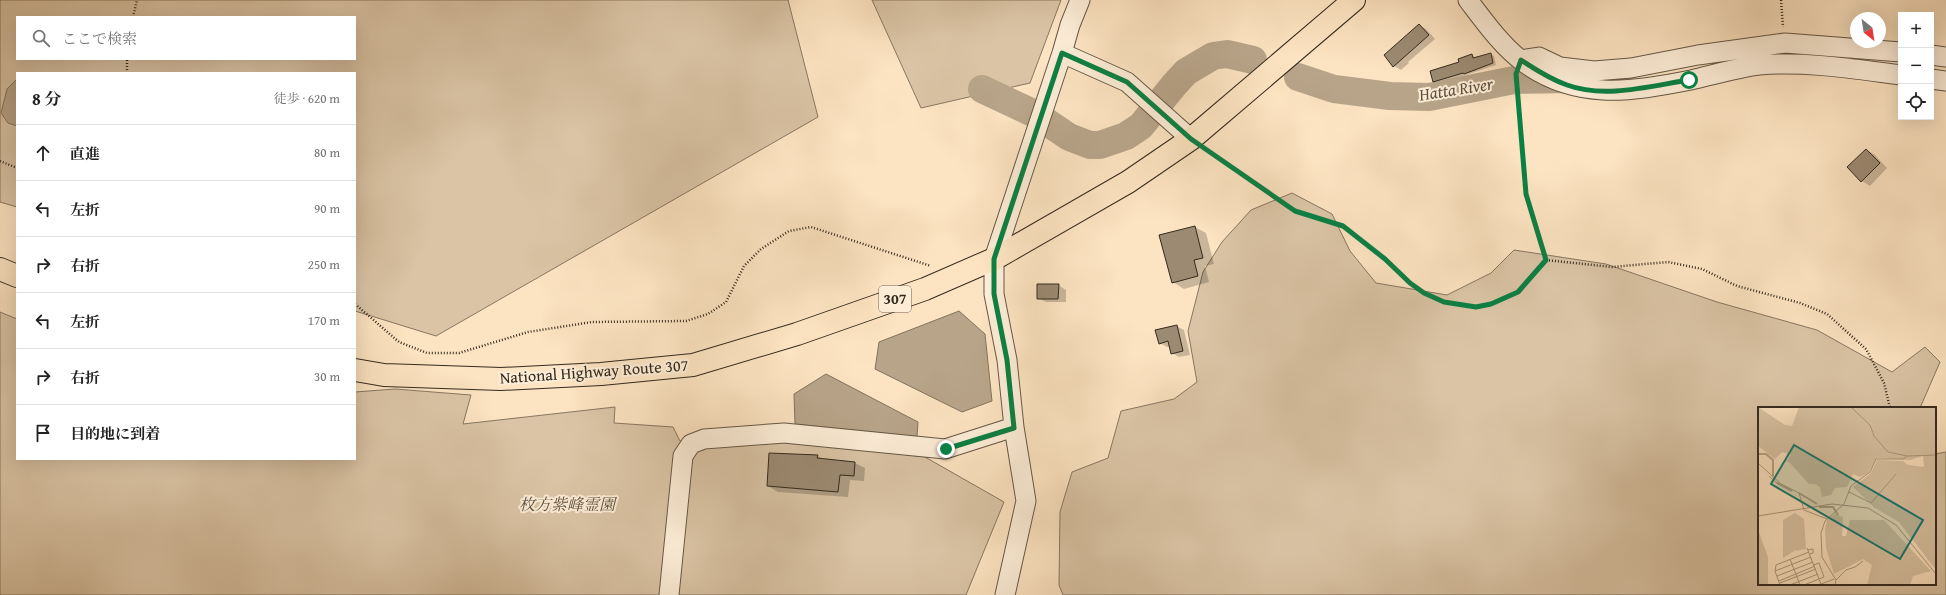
<!DOCTYPE html>
<html lang="ja">
<head>
<meta charset="utf-8">
<style>
	body { margin:0; font-family:"Gentium Book Plus","Noto Serif JP",serif; background:#f6f6f6; color:#222 }
	.controls { position:absolute; right:12px; top:12px; display:grid; overflow:hidden; border-radius:0px; box-shadow:0 4px 16px #0002 }
	.controls button { width:36px; height:36px; display:grid; place-items:center; padding:0; border:0; border-bottom:1px solid #e0e0e0; background:#fff; color:#222; font:20px sans-serif }
	.compass { position:absolute; left:1850px; top:12px; width:36px; height:36px; border-radius:50%; background:#fff; box-shadow:0 4px 16px #0002; rotate:150deg }
	.stop { position:absolute; width:12px; height:12px; margin:-9px; border:3px solid #0b8043; border-radius:50%; background:#fff }
	.stop.end { background:#0b8043; border-color:#fff; box-shadow:0 1px 4px #0008 }
	.list { margin:0; padding:0; list-style:none }
	h2 { display:flex; justify-content:space-between; align-items:center; height:52px; margin:0; padding:0 16px; font-size:17px }
	h2 small { font-size:13px; font-weight:400; color:#767676 }
	.list li { display:grid; grid-template-columns:26px 1fr auto; gap:12px; align-items:center; box-sizing:border-box; height:56px; padding:0 16px; border-top:1px solid #e0e0e0 }
	.list b { display:block; font-size:15px; white-space:nowrap }
	.list em { font-size:13px; font-style:normal; color:#767676 }
	.icon { flex:none; width:22px; height:22px; fill:none; stroke:currentColor; stroke-width:2; stroke-linecap:round; stroke-linejoin:round }
	.map { position:relative; flex:none; width:1946px; height:595px; overflow:hidden }
	.search { position:absolute; background:#fff; box-shadow:0 4px 16px #0002; left:16px; top:16px; width:340px; height:44px; display:flex; align-items:center; gap:10px; box-sizing:border-box; padding:0 14px; border-radius:0px; color:#767676; font-size:15px }
	.panel { position:absolute; background:#fff; box-shadow:0 4px 16px #0002; left:16px; top:72px; width:340px; height:388px; border-radius:0px }
	.map>svg:first-child { display:block }
</style>
</head>
<body>
<div class="map">
<svg width="1946" height="595" viewBox="0 0 1946 595">
	<rect width="100%" height="100%" fill="#fce3c1"/>
	<filter id="stains"><feTurbulence type="fractalNoise" baseFrequency=".005" numOctaves="4"/><feColorMatrix values="0 0 0 0 .2 0 0 0 0 .09 0 0 0 0 .02 0 0 0 .5 -.17"/></filter>
	<radialGradient id="worn" r=".72"><stop offset=".6" stop-color="#630" stop-opacity="0"/><stop offset="1" stop-color="#630" stop-opacity=".3"/></radialGradient>
	<path fill="#dac4a5" stroke="#877761" fill-rule="evenodd" d="M0 0H788L818 117 436 336 355 311V73H17V207L0 202ZM17 17H355V59H17Z
		M872 0H1061L1030 83 921 108Z
		M1292 193 1332 214 1350 251 1376 283 1447 295 1491 273 1514 250 1606 264 1717 302 1817 330 1892 372 1925 347 1940 362 1920 408H1759V584H1935V454L1946 452V595H1063L1059 585 1060 512 1072 472 1108 458 1121 411 1174 399 1197 382 1188 331 1203 272 1222 242 1251 210Z
		M0 312 17 319V459H355V392L395 389 471 395 463 424 615 407 614 423 673 427 680 441 702 446 796 440 925 457 1004 502 966 595H0Z"/>
	<path fill="#b8a489" stroke="#83735e" d="M17 79V126L8 123 1 113 7 89Z
		M959 311 985 334 992 401 962 412 875 369 879 342Z
		M826 374 918 422 917 437 795 424 794 394Z"/>
	<path fill="#0003" d="M1419 25 1426 29 1435 39 1408 62 1409 63 1401 70 1394 66 1385 56Z
		M1490 54 1494 56 1496 65 1438 84 1434 82 1431 72 1460 62 1472 55 1476 58Z
		M1866 150 1874 154 1887 168 1870 186 1862 181 1848 167Z
		M1195 227 1206 233 1214 264 1205 266 1209 282 1184 289 1173 282Z
		M1058 285 1066 290V302H1046L1038 298Z
		M1176 326 1184 330 1190 355 1179 357 1172 353 1170 347H1167L1160 343Z
		M817 456 824 460 855 463 865 468 864 481 850 480 848 497 778 492 768 486Z"/>
	<g fill="none" stroke-linecap="round" stroke-linejoin="round">
		<path stroke="#b8a489" stroke-width="28" d="M1298 77 1334 89 1390 96 1429 97 1514 80 1573 79
			M982 89 1035 114 1069 137 1090 145H1100L1126 136 1141 126 1174 85 1186 72 1196 66 1213 56 1227 54 1253 60"/>
	</g>
	<path fill="#9c8a72" stroke="#342a1d" d="M1419 24 1429 35 1393 67 1384 55Z
		M1491 53 1493 63 1464 74 1463 73 1433 82 1430 71 1459 62 1458 59 1472 54 1473 58Z
		M1866 149 1880 163 1861 182 1847 167Z
		M1195 226 1203 258 1194 260 1198 276 1172 283 1159 235Z
		M1037 284H1059L1058 299H1037Z
		M1177 325 1183 351 1171 354 1168 341 1159 344 1155 330Z
		M769 453 818 455 817 458 855 462 854 476 840 475 838 492 767 486Z"/>
	<g fill="none" stroke-linecap="round" stroke-linejoin="round">
		<defs>
			<path id="minor" d="M1468 0C1484 21 1501 45 1522 61 1575 101 1630 92 1691 80 1713 75 1736 68 1759 65 1806 61 1854 69 1901 75
				M1062 53 1127 82 1191 139
				M1931 55 1946 57
				M1521 60 1539 57 1560 67 1594 71 1631 68 1698 55 1785 43 1901 52
				M1931 79 1946 81
				M669 595 683 456 691 444 704 439 784 433 945 449 1014 427
				M1005 595 1026 501 1014 427 1007 360 994 294V259L1062 53 1070 25 1080 0"/>
			<path id="highway" d="M0 269 17 276
				M355 370 384 375 501 379 601 374 693 365 797 334 925 289 994 259 1128 182 1191 139 1354 0"/>
		</defs>
		<use href="#minor" stroke="#665846" stroke-width="21"/>
		<use href="#highway" stroke="#342a1d" stroke-width="24"/>
		<path stroke="#342a1d" stroke-width="2.5" stroke-dasharray="1 2" stroke-linecap="butt" d="M1781 0 1783 27
			M133 17 137 0
			M127 73V59
			M1517 78 1526 193 1546 260
			M1206 149 1295 211 1343 226 1385 259 1410 283 1424 293 1444 302 1476 307 1491 304 1518 292 1546 260
			M0 161 17 168
			M1546 260 1612 267 1668 262 1702 269 1737 286 1800 303 1827 314 1866 349 1884 383 1890 408
			M355 304 399 342 427 353H459L528 332 592 322 686 321 708 314 726 302 744 266 761 249 789 231 811 227 931 266"/>
		<use href="#minor" stroke="#fdedd7" stroke-width="19"/>
		<use href="#highway" stroke="#fce3c1" stroke-width="22"/>
	</g>
	<g fill="none" stroke-linecap="round" stroke-linejoin="round">
		<path stroke="#0b8043" stroke-width="5" d="M946 449 1014 428 1007 360 994 294V259L1062 53 1127 82 1191 139 1295 211 1343 226 1385 259 1410 283 1424 293 1444 302 1476 307 1491 304 1518 292 1546 260 1526 194 1516 74 1521 60C1536 70 1550 79 1567 85 1605 99 1650 86 1689 80"/>
	</g>
	<g text-anchor="middle" stroke-width="4" stroke-linejoin="round" paint-order="stroke">
		<rect fill="#fdedd7" stroke="#706455" stroke-width="1" x="879" y="286" width="32" height="26" rx="3"/>
		<g font-size="15" font-weight="bold" fill="#342a1d">
			<text x="895" y="304">307</text>
		</g>
		<g font-size="16" fill="#342a1d" stroke="#fdedd7">
			<text transform="translate(594 371) rotate(-4)" y="6">National Highway Route 307</text>
		</g>
		<g font-size="16" font-style="italic" fill="#5e503f" stroke="#fdedd7">
			<text x="567" y="510">枚方紫峰霊園</text>
		</g>
		<g font-size="17" font-style="italic" fill="#5c4f3d" stroke="#fdedd7">
			<text transform="translate(1456 89) rotate(-9)" y="6">Hatta River</text>
		</g>
	</g>
	<g transform="translate(1758 407)">
		<rect width="178" height="178" fill="#fce3c1"/>
		<path d="M0 0 27 18 34 19 41 0H178V163L141 115 117 101 95 80 112 67 119 53 145 54 150 58 166 60 165 49 152 53 119 51 110 66 102 70 95 67 89 80 77 81 73 88 64 90 62 80 57 77H51L31 55H28L33 48 24 45 17 52 0 39ZM37 106 46 112 48 142 36 144 25 151V113ZM77 107 85 110 84 129H88L92 113H126L173 164 155 169 152 178H109L114 158 105 152 76 167 68 141 67 123 69 113ZM0 123 10 150V178H0Z" fill="#dac4a5"/>
		<path fill="none" stroke="#b8a489" stroke-width="2" d="M0 47H8L15 53V69M19 76 34 84M41 86 59 97M61 100H75L80 108"/>
		<path fill="none" stroke="#ac997f" stroke-width="1" d="M93 0 112 18 116 29 130 45 149 49 178 48M0 56 23 77 41 86 46 103 69 112M11 69 20 77M91 85 113 96 138 67M0 109 74 97 110 101 138 118 178 167M49 141 63 177M50 143 55 142V146L52 147M32 152 42 178M17 164 53 150M19 169 55 155M78 173 88 163 97 160 105 154M21 174 57 159M22 176 58 162M22 178 17 164 18 158 51 145M32 178 60 167M46 178 66 170 61 156 56 158M61 178 76 172M77 178 78 173 64 150 63 126 67 114 86 97 93 79 112 65 118 52H146L148 49"/>
		<path fill="#0f766e" fill-opacity="0.15" stroke="#0f766e" stroke-width="2" d="M36 38 165 113 142 152 13 77Z"/>
		<rect width="178" height="178" fill="none" stroke="#342a1d" stroke-width="2"/>
	</g>
	<rect width="100%" height="100%" filter="url(#stains)"/>
	<rect width="100%" height="100%" fill="url(#worn)"/>
</svg>
<div class="controls">
<button>+</button>
<button>−</button>
<button><svg class="icon" aria-label="locate" viewBox="0 0 24 24"><circle cx="12" cy="12" r="6"/><path d="M12 2v4M12 18v4M2 12h4M18 12h4"/></svg></button>
</div>
<svg class="compass" viewBox="-18 -18 36 36"><path d="M0-13l5 13h-10z" fill="#e53935"/><path d="M0 13l5-13h-10z" fill="#767676"/></svg>
<div class="stop" style="left:1689px;top:80px"></div>
<div class="stop end" style="left:946px;top:449px"></div>
<div class="search"><svg class="icon" aria-label="search" viewBox="0 0 24 24"><circle cx="10" cy="10" r="6"/><path d="M15 15l6 6"/></svg>ここで検索</div>
<section class="panel">
<h2>8 分<small>徒歩 · 620 m</small></h2>
<ul class="list">
<li><svg class="icon" aria-label="ahead" viewBox="0 0 24 24"><path d="M12 20V5M6 11l6-6 6 6"/></svg><div><b>直進</b></div><em>80 m</em></li>
<li><svg class="icon" aria-label="left" viewBox="0 0 24 24"><path d="M17 20v-9H6M10 6l-5 5 5 5"/></svg><div><b>左折</b></div><em>90 m</em></li>
<li><svg class="icon" aria-label="right" viewBox="0 0 24 24"><path d="M7 20v-9h11M14 6l5 5-5 5"/></svg><div><b>右折</b></div><em>250 m</em></li>
<li><svg class="icon" aria-label="left" viewBox="0 0 24 24"><path d="M17 20v-9H6M10 6l-5 5 5 5"/></svg><div><b>左折</b></div><em>170 m</em></li>
<li><svg class="icon" aria-label="right" viewBox="0 0 24 24"><path d="M7 20v-9h11M14 6l5 5-5 5"/></svg><div><b>右折</b></div><em>30 m</em></li>
<li><svg class="icon" aria-label="arrive" viewBox="0 0 24 24"><path d="M6 21V4h12l-3 4 3 4H6"/></svg><div><b>目的地に到着</b></div></li>
</ul>
</section>
</div>
</body>
</html>
